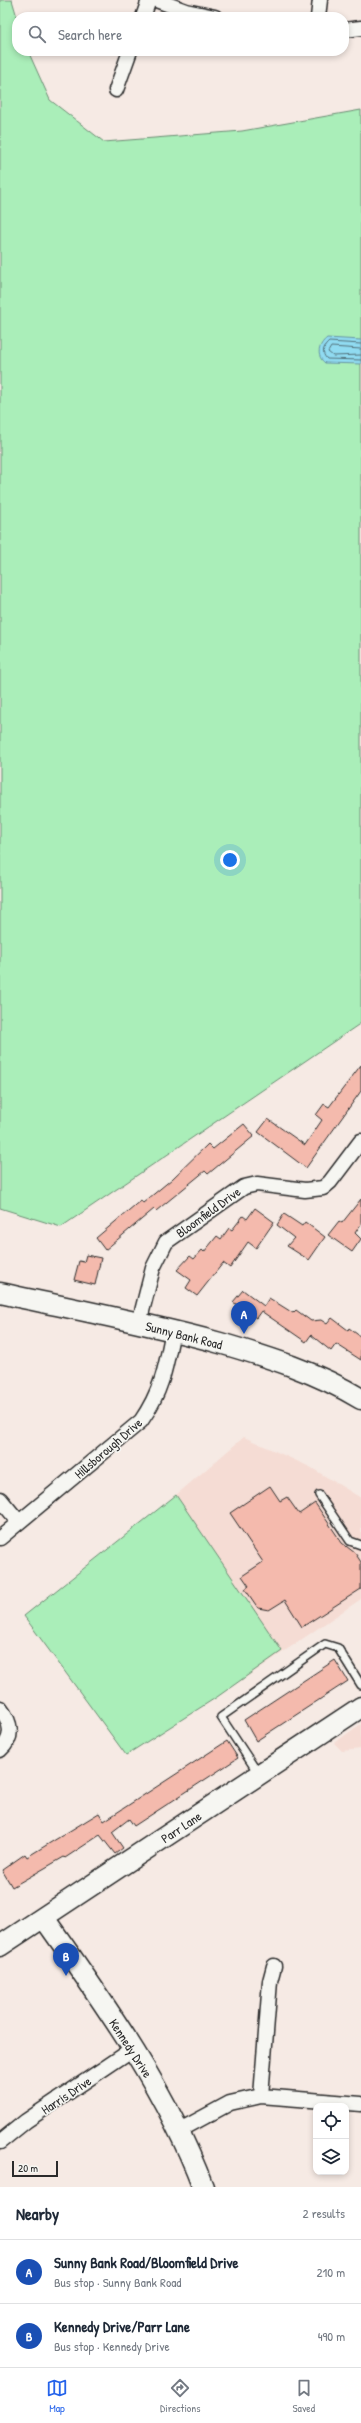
<!DOCTYPE html>
<html lang="en">
<head>
<meta charset="utf-8">
<style>
	body { margin:0; font-family:"Patrick Hand",sans-serif; background:#f2f2f3; color:#1f2937 }
	.controls { position:absolute; right:12px; bottom:12px; display:grid; overflow:hidden; border-radius:8px; box-shadow:0 2px 6px #0003 }
	.controls button { width:36px; height:36px; display:grid; place-items:center; padding:0; border:0; border-bottom:1px solid #e0e1e3; background:#fff; color:#1f2937; font:20px sans-serif }
	.scale { position:absolute; left:12px; bottom:10px; width:46px; box-sizing:border-box; padding-left:4px; border:2px solid #2b2b2b; border-top:0; font-size:11px; line-height:14px; white-space:nowrap; color:#2b2b2b; -webkit-text-stroke:3px #f6f6f2; paint-order:stroke }
	.you { position:absolute; left:230px; top:860px; width:14px; height:14px; margin:-10px; border:3px solid #fff; border-radius:50%; background:#1a73e8; box-shadow:0 0 0 6px #1a73e833 }
	.badge { display:grid; place-items:center; width:26px; height:26px; border-radius:50%; background:#2563eb; color:#fff; font-size:13px; font-weight:700 }
	.pin { position:absolute; translate:-50% -33px; filter:drop-shadow(0 1px 2px #0008) }
	.pin::after { content:''; position:absolute; top:21px; width:14px; height:12px; background:inherit; clip-path:polygon(0 0,100% 0,50% 100%) }
	.list { margin:0; padding:0; list-style:none }
	h2 { display:flex; justify-content:space-between; align-items:center; height:52px; margin:0; padding:0 16px; font-size:17px }
	h2 small { font-size:13px; font-weight:400; color:#747a83 }
	.list li { display:grid; grid-template-columns:26px 1fr auto; gap:12px; align-items:center; box-sizing:border-box; height:64px; padding:0 16px; border-top:1px solid #e0e1e3 }
	.list b { display:block; font-size:15px; white-space:nowrap }
	.list p { margin:0; font-size:13px; white-space:nowrap; color:#747a83 }
	.list em { font-size:13px; font-style:normal; color:#747a83 }
	.icon { flex:none; width:22px; height:22px; fill:none; stroke:currentColor; stroke-width:2; stroke-linecap:round; stroke-linejoin:round }
	.map { position:relative; flex:none; width:361px; height:2187px; overflow:hidden }
	.search { position:absolute; background:#fff; box-shadow:0 2px 6px #0003; left:12px; right:12px; top:12px; height:44px; display:flex; align-items:center; gap:10px; box-sizing:border-box; padding:0 14px; border-radius:16px; color:#747a83; font-size:15px }
	.sheet { height:180px; background:#fff }
	nav { display:flex; justify-content:space-around; align-items:center; box-sizing:border-box; height:56px; border-top:1px solid #e0e1e3; background:#fff; font-size:11px; color:#747a83 }
	nav a { display:grid; justify-items:center; gap:2px }
	nav .on { color:#2563eb }
	.map>svg:first-child { display:block }
</style>
</head>
<body>
<div class="map">
<svg width="361" height="2187" viewBox="0 0 361 2187">
	<rect width="100%" height="100%" fill="#f6eae4"/>
	<filter id="ink" filterUnits="userSpaceOnUse"><feTurbulence type="fractalNoise" baseFrequency=".025" numOctaves="2"/><feDisplacementMap in="SourceGraphic" scale="8" xChannelSelector="R" yChannelSelector="G"/><feConvolveMatrix kernelMatrix="1 2 1 2 8 2 1 2 1" color-interpolation-filters="sRGB"/></filter>
	<g filter="url(#ink)">
		<path fill="#f5dcd4" d="M244 1437 310 1467 361 1498V1599L217 1697 126 1755 24 1616 176 1495Z
			M361 1724V1749L342 1751 334 1743Z"/>
		<path fill="#aaeeb9" stroke="#6a8c72" d="M0 0H12L17 17V51H28L50 100 104 142 242 131 361 110V1023L61 1227 0 1208Z
			M176 1495 282 1651 217 1697 126 1755 24 1616Z"/>
		<path fill="#90dbf1" stroke="#6895a2" d="M327 338 361 340V364L325 363C316 356 318 345 327 338Z"/>
		<g fill="none" stroke-linecap="round" stroke-linejoin="round">
			<path stroke="#53717a" stroke-width="1" d="M361 344 329 342C323 347 321 353 327 359L361 360
				M361 349 331 347 328 352 333 356 361 355"/>
		</g>
		<path fill="#f4baad" stroke="#2b2b2b" d="M361 1065V1091L306 1168 258 1132 268 1119 305 1145 322 1120 316 1115 324 1104 329 1107Z
			M244 1124 254 1136 208 1174 205 1171 156 1211 154 1209 105 1250 96 1238 141 1200 143 1203 172 1179 208 1144 213 1149Z
			M361 1199V1224L355 1233 361 1239 352 1252 328 1235 339 1221 342 1223Z
			M255 1208 274 1222 256 1248 248 1242 230 1268 223 1263 197 1296 186 1288 191 1280 177 1270 190 1256 194 1259 202 1250 204 1252 217 1236 221 1239 229 1228 232 1230 243 1216 247 1219Z
			M284 1214 302 1226 305 1222 325 1237 309 1260 287 1246 294 1238 277 1225Z
			M86 1255 101 1258 95 1285 74 1280 79 1261 84 1262Z
			M243 1290 264 1306 269 1298 293 1313 296 1310 311 1321 321 1320 327 1324 332 1318 348 1330 349 1328 361 1337V1360L336 1344 331 1351 311 1335 306 1342 261 1311 256 1318 233 1302Z
			M270 1486 280 1501 287 1497 299 1514 315 1503 342 1543 355 1553 361 1562V1589L302 1627 285 1600 269 1610 258 1608 245 1589 249 1586 242 1576 263 1562 230 1513Z
			M335 1660 348 1681 256 1741 244 1720Z
			M227 1741 238 1758 134 1826 129 1819 112 1832 123 1848 115 1854 100 1835 65 1858 64 1857 12 1887 2 1870 25 1854 27 1857 99 1813 104 1821Z"/>
		<g fill="none" stroke-linecap="round" stroke-linejoin="round">
			<defs>
				<path id="lane" d="M319 1495 350 1541 361 1545
					M258 1773 221 1717 325 1644 338 1648 361 1685"/>
				<path id="street" d="M156 0 186 11 215 17
					M143 17 149 0
					M318 17 320 0
					M344 30 361 28
					M116 90 130 51
					M139 1323 153 1268 166 1242 244 1187 257 1184 305 1190 323 1188 330 1182 361 1141
					M0 1499 19 1522
					M0 1538 141 1421C162 1391 166 1366 173 1330
					M0 1708C11 1722 15 1737 0 1750
					M261 2096 270 1981 274 1966
					M180 2130 230 2103 261 2096 361 2104
					M0 2142 26 2121 133 2049"/>
				<path id="secondary" d="M0 1293C73 1309 147 1323 220 1343 268 1357 317 1372 361 1399
					M44 1918C104 2003 166 2089 203 2187
					M0 1946 361 1707"/>
			</defs>
			<use href="#lane" stroke="#2b2b2b" stroke-width="10"/>
			<use href="#street" stroke="#2b2b2b" stroke-width="17"/>
			<use href="#secondary" stroke="#2b2b2b" stroke-width="23"/>
			<use href="#lane" stroke="#f6f6f2" stroke-width="7"/>
			<use href="#street" stroke="#f6f6f2" stroke-width="14"/>
			<use href="#secondary" stroke="#f6f6f2" stroke-width="20"/>
		</g>
	</g>
	<g text-anchor="middle" stroke-width="3" stroke-linejoin="round" paint-order="stroke">
		<g font-size="13" fill="#2b2b2b" stroke="#f6f6f2">
			<text transform="translate(208 1212) rotate(-36)" y="5">Bloomfield Drive</text>
			<text transform="translate(184 1335) rotate(14)" y="5">Sunny Bank Road</text>
			<text transform="translate(108 1448) rotate(-41)" y="5">Hillsborough Drive</text>
			<text transform="translate(181 1827) rotate(-34)" y="5">Parr Lane</text>
			<text transform="translate(131 2048) rotate(57)" y="5">Kennedy Drive</text>
			<text transform="translate(66 2095) rotate(-34)" y="5">Harris Drive</text>
		</g>
	</g>
</svg>
<div class="controls">
<button><svg class="icon" aria-label="locate" viewBox="0 0 24 24"><circle cx="12" cy="12" r="6"/><path d="M12 2v4M12 18v4M2 12h4M18 12h4"/></svg></button>
<button><svg class="icon" aria-label="layers" viewBox="0 0 24 24"><path d="M12 4l9 5-9 5-9-5zM3 14l9 5 9-5"/></svg></button>
</div>
<div class="scale">20 m</div>
<div class="you"></div>
<div class="pin badge" style="left:244px;top:1334px;background:#1a4fb4">A</div>
<div class="pin badge" style="left:66px;top:1976px;background:#1a4fb4">B</div>
<div class="search"><svg class="icon" aria-label="search" viewBox="0 0 24 24"><circle cx="10" cy="10" r="6"/><path d="M15 15l6 6"/></svg>Search here</div>
</div>
<section class="sheet">
<h2>Nearby<small>2 results</small></h2>
<ul class="list">
<li><span class="badge" style="background:#1a4fb4">A</span><div><b>Sunny Bank Road/Bloomfield Drive</b><p>Bus stop · Sunny Bank Road</p></div><em>210 m</em></li>
<li><span class="badge" style="background:#1a4fb4">B</span><div><b>Kennedy Drive/Parr Lane</b><p>Bus stop · Kennedy Drive</p></div><em>490 m</em></li>
</ul>
</section>
<nav>
<a class="on"><svg class="icon" aria-label="map" viewBox="0 0 24 24"><path d="M3 6l6-2 6 2 6-2v14l-6 2-6-2-6 2zM9 4v14M15 6v14"/></svg>Map</a>
<a><svg class="icon" aria-label="directions" viewBox="0 0 24 24"><path d="M12 3l9 9-9 9-9-9zM9 14v-3h6M13 9l2 2-2 2"/></svg>Directions</a>
<a><svg class="icon" aria-label="saved" viewBox="0 0 24 24"><path d="M7 4h10v16l-5-4-5 4z"/></svg>Saved</a>
</nav>
</body>
</html>
